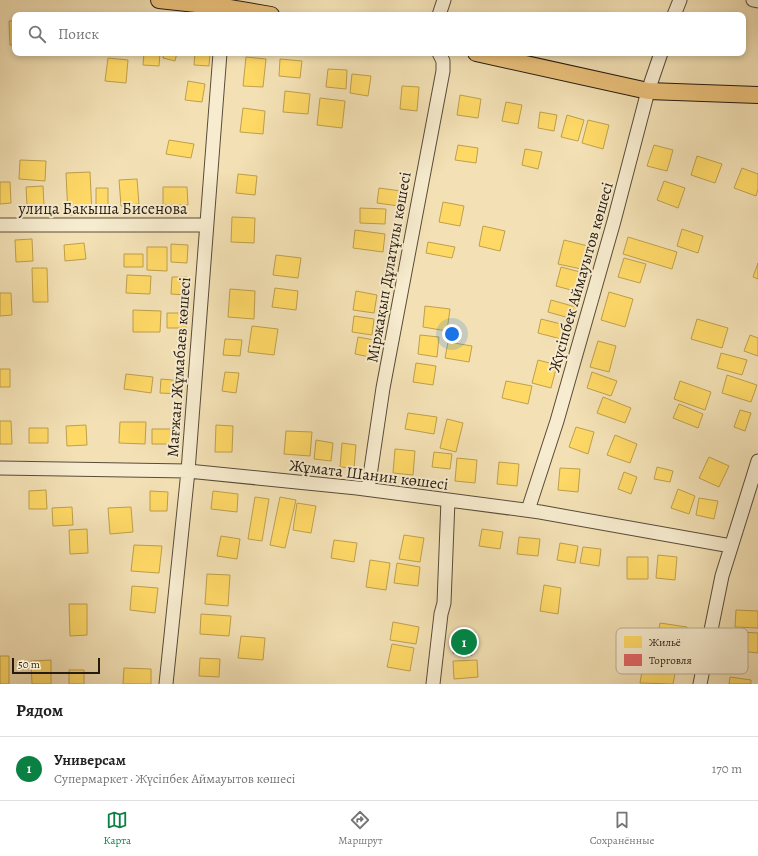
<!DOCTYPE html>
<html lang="ru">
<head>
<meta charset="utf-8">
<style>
	body { margin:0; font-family:Alegreya,serif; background:#f6f6f6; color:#222 }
	.scale { position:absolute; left:12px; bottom:10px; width:88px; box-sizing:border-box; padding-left:4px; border:2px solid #261a0f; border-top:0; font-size:11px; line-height:14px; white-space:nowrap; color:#261a0f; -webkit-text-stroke:3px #f7eccf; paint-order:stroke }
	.you { position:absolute; left:452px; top:334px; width:14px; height:14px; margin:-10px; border:3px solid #fff; border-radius:50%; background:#1a73e8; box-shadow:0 0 0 6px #1a73e833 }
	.badge { display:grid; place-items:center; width:26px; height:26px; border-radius:50%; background:#0b8043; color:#fff; font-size:13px; font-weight:700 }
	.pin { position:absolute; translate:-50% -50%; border:2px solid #fff; box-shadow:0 1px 4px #0006 }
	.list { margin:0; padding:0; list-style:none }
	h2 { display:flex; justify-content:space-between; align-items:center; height:52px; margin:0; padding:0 16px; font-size:17px }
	h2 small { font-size:13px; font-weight:400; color:#767676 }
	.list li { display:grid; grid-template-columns:26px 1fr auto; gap:12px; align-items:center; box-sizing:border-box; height:64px; padding:0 16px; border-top:1px solid #e0e0e0 }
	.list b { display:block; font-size:15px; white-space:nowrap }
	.list p { margin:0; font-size:13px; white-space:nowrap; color:#767676 }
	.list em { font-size:13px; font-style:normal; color:#767676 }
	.icon { flex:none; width:22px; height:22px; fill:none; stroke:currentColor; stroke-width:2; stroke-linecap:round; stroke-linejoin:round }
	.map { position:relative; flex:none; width:758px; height:684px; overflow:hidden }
	.search { position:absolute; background:#fff; box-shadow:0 2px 6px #0003; left:12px; right:12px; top:12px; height:44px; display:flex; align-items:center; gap:10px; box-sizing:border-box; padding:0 14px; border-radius:8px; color:#767676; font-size:15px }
	.sheet { height:116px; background:#fff }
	nav { display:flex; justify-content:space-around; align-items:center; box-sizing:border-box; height:56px; border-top:1px solid #e0e0e0; background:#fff; font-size:11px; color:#767676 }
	nav a { display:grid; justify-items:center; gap:2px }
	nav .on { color:#0b8043 }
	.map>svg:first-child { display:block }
</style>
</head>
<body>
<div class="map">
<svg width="758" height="684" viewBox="0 0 758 684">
	<rect width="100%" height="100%" fill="#f3e1b5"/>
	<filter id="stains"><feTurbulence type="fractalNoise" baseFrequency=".005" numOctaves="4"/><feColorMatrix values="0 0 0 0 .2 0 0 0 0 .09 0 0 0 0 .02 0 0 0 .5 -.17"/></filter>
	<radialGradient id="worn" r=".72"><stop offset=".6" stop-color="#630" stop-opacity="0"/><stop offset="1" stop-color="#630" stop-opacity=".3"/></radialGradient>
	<path fill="#ffd966" stroke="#bea04c" d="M9 21H15V45H10Z
		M144 53H160L159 66 143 65Z
		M164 53H177L175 61 163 58Z
		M195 53H210L209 66 194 65Z
		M246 57 266 59 263 87 243 86Z
		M108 58 128 60 126 83 105 81Z
		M280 59 302 61 300 78 279 76Z
		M328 69 347 70 346 89 326 87Z
		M352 74 371 76 368 96 350 93Z
		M188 81 205 84 202 102 185 100Z
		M402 86 419 87 417 111 400 109Z
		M285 91 310 94 308 114 283 112Z
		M460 95 481 99 478 118 457 115Z
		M320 98 345 101 342 128 317 125Z
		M506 102 522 105 518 124 502 121Z
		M243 108 265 111 263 134 240 132Z
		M540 112 557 115 554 131 538 128Z
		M567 115 584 120 578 141 561 137Z
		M588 120 609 125 603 149 582 143Z
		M169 140 194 144 191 158 166 154Z
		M458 145 478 148 476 163 455 160Z
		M654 145 673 150 667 171 647 166Z
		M525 149 542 152 538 169 522 165Z
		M697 156 722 164 715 183 691 175Z
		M20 160 46 161 45 181 19 179Z
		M742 168 758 174V189L756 196 734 188Z
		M90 172 92 214 68 215 66 173Z
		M238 174 257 176 255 195 236 193Z
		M137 179 139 204 121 206 119 180Z
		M664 181 685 188 678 208 657 200Z
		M0 182H10L11 203 0 204Z
		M43 186 44 205H27L26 187Z
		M163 187H187L188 205H163Z
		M96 188H108V206H96Z
		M379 188 401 191 399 206 377 203Z
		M443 202 464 206 460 226 439 222Z
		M360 208 386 209 385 224 360 223Z
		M232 217 255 218 254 243 231 242Z
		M483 226 505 231 500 251 479 246Z
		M682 229 703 236 698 253 677 246Z
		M355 230 385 234 383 252 353 248Z
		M628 237 677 252 672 269 623 254Z
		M32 239 33 261 16 262 15 240Z
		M564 240 592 247 586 270 558 264Z
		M428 242 455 247 452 258 426 253Z
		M84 243 86 259 65 261 64 245Z
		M171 244 188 245 187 263 171 262Z
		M147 247H167V271L147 270Z
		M124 254H143V267H124Z
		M276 255 301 258 298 278 273 275Z
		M624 258 646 264 640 283 618 277Z
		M758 263V279L753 277Z
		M561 267 580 272 575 291 556 286Z
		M32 268H47L48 302H33Z
		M127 275 151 276 150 294 126 293Z
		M172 277H187L186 295 171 294Z
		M275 288 298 291 296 310 272 307Z
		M230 289 255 291 254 319 228 317Z
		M356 291 377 295 374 313 353 310Z
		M609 292 633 299 625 327 601 320Z
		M0 293H11L12 315 0 316Z
		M551 300 576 307 573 319 548 312Z
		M425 306 450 309 447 331 423 327Z
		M133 310 161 311 160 332H133Z
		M167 313H186V328H167Z
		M354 316 374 319 372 335 352 332Z
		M541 319 569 326 565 340 538 333Z
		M697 319 728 328 722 348 691 339Z
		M252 326 278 329 274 355 248 352Z
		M420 335 439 337 437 357 418 354Z
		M750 335 758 338V356L744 351Z
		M358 337 374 340 370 357 355 354Z
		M225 339 242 340 240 356 223 355Z
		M598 341 616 346 609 372 590 367Z
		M448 342 472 346 469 362 445 358Z
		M721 353 747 360 742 375 717 368Z
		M538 360 557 365 551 388 532 383Z
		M416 363 436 366 433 385 413 382Z
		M0 369H10V387H0Z
		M225 372 239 373 236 393 222 391Z
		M592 372 617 381 611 396 587 388Z
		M126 374 153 377 151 393 124 389Z
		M727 375 757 385 751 402 722 393Z
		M161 379 183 381 182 394 160 393Z
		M506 381 532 386 528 404 502 398Z
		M680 381 711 392 705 410 674 399Z
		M603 397 631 408 625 423 597 413Z
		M679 404 703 414 698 428 673 418Z
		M740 410 751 413 745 431 734 427Z
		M408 413 437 417 434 434 405 429Z
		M447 419 463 423 456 452 440 448Z
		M0 421H11L12 444H0Z
		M120 422H146L145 444 119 443Z
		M86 425 87 445 67 446 66 426Z
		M216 425 233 426 232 452H215Z
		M576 427 594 432 588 454 569 447Z
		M29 428H48V443H29Z
		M152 429H173V444H152Z
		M286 431 312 432 310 456 284 454Z
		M615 435 637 444 630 463 607 455Z
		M316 440 333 443 331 461 314 459Z
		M342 443 356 445 354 468 340 467Z
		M395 449 415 451 413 475 393 473Z
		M434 452 452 454 450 469 432 467Z
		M709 457 729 466 719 487 699 478Z
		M457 458 477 460 475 483 455 481Z
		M499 462 519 464 517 486 497 484Z
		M657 467 673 471 670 482 654 479Z
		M560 468 580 469 578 492 558 490Z
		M624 472 637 477 631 494 618 489Z
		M678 489 695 496 689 514 671 508Z
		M46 490 47 509H29V491Z
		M150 491 168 492 167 511H150Z
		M213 491 238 494 237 512 211 509Z
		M255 497 269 499 262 541 248 539Z
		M280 497 296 500 285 548 270 545Z
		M699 498 718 501 714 519 696 515Z
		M297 503 316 506 311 533 293 530Z
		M72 507 73 525 53 526 52 508Z
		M131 507 133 532 110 534 108 508Z
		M87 529 88 553 70 554 69 530Z
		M482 529 503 532 500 549 479 546Z
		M404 535 424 538 420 562 399 559Z
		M221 536 240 539 237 559 217 556Z
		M519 537 540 539 538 556 517 554Z
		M334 540 357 543 354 562 331 558Z
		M560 543 578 546 575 563 557 560Z
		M134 545 162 546 159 573 131 571Z
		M583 547 601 549 599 566 580 563Z
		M658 555 677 557 675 580 656 578Z
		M627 557H648V579H627Z
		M370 560 390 563 386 590 366 587Z
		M397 563 420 567 418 586 394 583Z
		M207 574 230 575 228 606 205 604Z
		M544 585 561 588 558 614 540 611Z
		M132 586 158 588 155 613 130 610Z
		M69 604H87V635L70 636Z
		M736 610 758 611V628L735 627Z
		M201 614 231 616 229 636 200 634Z
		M393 622 419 627 416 644 390 640Z
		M660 623 687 627 685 644 657 640Z
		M741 632 758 633V653L740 651Z
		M241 636 265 638 263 660 238 658Z
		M392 644 414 648 410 671 387 667Z
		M645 653 678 658 673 684 640 683Z
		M0 656H9V684H0Z
		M200 658 220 659 219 677 199 676Z
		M51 660V684H32L31 661Z
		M477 660 478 677 454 679 453 661Z
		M124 668 151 669V684H123Z
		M69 670H84V684H69Z
		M730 677 751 680V684H729Z"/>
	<path fill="#e06666" stroke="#a84f4c" d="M456 630 475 632 472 655 453 653Z"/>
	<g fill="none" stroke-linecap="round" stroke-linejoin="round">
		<defs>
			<path id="minor" d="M753 0 758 1
				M439 15 444 0
				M674 15 680 0
				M0 225H206
				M0 468 188 471 357 488 540 512 731 546
				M368 489 383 388 443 71V61L439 53
				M528 510 557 421 614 221 648 91 661 53
				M166 684 188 471 220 53
				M433 684 441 614 444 603 448 500
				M700 684 722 576 758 461"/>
			<path id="major" d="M159 0 224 7 271 15
				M476 53 648 91 758 95"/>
		</defs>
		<use href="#minor" stroke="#594c38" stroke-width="15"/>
		<use href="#major" stroke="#261a0f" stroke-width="18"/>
		<use href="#minor" stroke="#f7eccf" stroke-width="13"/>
		<use href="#major" stroke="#eac07a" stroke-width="16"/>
	</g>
	<g text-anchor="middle" stroke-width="4" stroke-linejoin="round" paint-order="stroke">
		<g font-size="16" fill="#261a0f" stroke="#f7eccf">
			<text x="103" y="214">улица Бакыша Бисенова</text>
			<text transform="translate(388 267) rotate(-80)" y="6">Міржақып Дұлатұлы көшесі</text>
			<text transform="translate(580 277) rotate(-74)" y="6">Жүсіпбек Аймауытов көшесі</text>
			<text transform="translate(178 367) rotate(-86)" y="6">Мағжан Жұмабаев көшесі</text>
			<text transform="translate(369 474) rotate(7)" y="6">Жұмата Шанин көшесі</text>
		</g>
	</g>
	<rect x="616" y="628" width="132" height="46" rx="6" fill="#f7eccf" stroke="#b8ad95" stroke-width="1"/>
	<rect x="624" y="636" width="18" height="12" fill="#ffd966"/>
	<rect x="624" y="654" width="18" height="12" fill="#e06666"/>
	<g font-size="11" fill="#261a0f">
		<text x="649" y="646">Жильё</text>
		<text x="649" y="664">Торговля</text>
	</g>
	<rect width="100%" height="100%" filter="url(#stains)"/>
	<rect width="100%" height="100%" fill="url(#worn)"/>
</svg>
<div class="scale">50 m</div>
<div class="you"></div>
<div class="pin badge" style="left:464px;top:642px">1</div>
<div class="search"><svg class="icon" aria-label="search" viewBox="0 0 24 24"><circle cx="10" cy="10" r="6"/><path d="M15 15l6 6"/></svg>Поиск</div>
</div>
<section class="sheet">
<h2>Рядом<small></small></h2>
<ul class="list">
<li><span class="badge">1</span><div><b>Универсам</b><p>Супермаркет · Жүсіпбек Аймауытов көшесі</p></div><em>170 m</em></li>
</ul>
</section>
<nav>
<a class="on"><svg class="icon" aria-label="map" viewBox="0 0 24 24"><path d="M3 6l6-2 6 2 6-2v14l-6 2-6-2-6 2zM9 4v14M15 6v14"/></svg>Карта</a>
<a><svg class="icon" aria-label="directions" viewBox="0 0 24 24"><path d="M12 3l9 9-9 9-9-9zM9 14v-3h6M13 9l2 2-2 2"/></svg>Маршрут</a>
<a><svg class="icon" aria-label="saved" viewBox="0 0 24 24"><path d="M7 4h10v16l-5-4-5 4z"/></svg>Сохранённые</a>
</nav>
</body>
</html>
